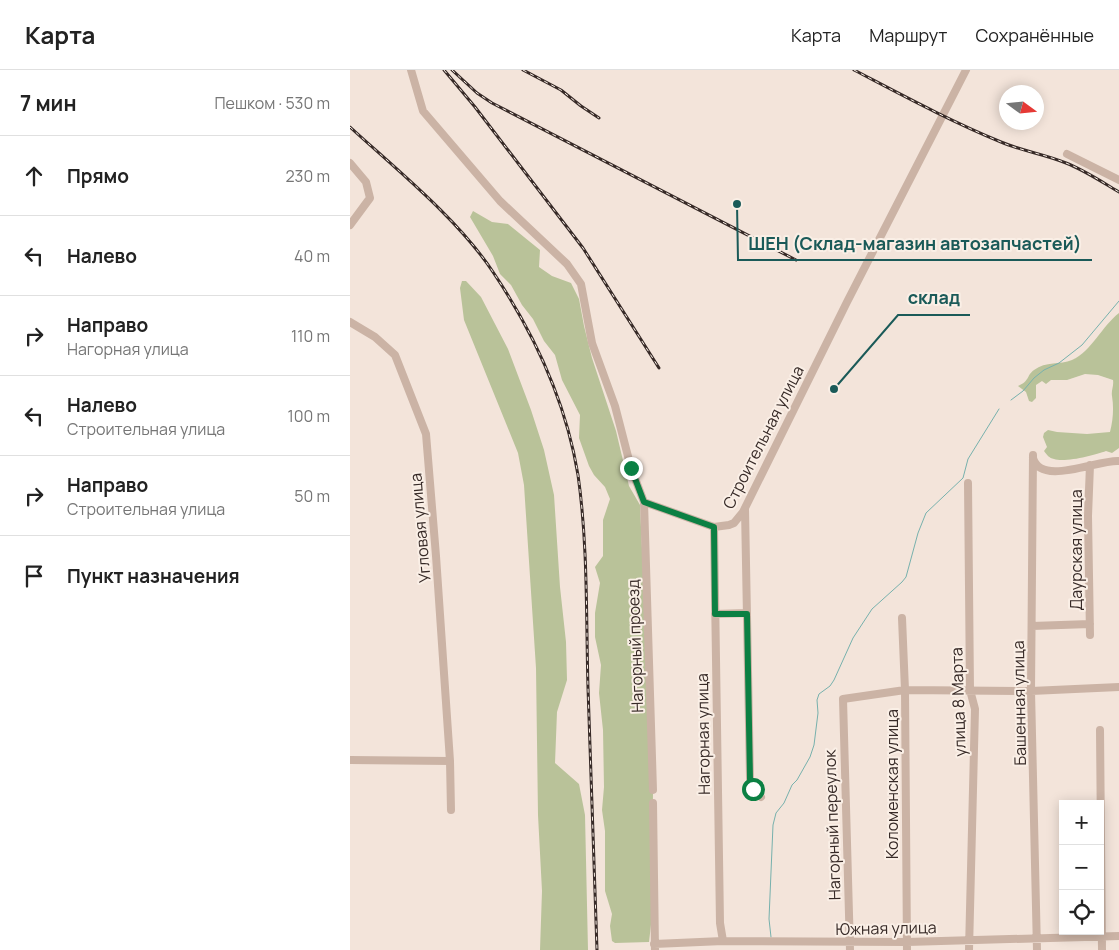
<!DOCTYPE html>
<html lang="ru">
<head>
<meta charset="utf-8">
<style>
	body { margin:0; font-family:Manrope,sans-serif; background:#f2f2f2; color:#222 }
	.controls { position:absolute; right:15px; bottom:15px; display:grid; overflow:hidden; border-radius:0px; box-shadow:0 2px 12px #0003 }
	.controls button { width:45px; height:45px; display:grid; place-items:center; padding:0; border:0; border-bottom:1px solid #e0e0e0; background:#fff; color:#222; font:25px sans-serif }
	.compass { position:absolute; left:649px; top:15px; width:45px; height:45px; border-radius:50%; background:#fff; box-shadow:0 2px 12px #0003; rotate:105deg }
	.stop { position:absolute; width:15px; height:15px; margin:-11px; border:4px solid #0b8043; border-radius:50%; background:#fff }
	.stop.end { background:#0b8043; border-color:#fff; box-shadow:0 1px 5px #0008 }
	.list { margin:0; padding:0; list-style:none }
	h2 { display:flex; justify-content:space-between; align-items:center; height:65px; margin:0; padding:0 20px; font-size:21px }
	h2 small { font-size:16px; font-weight:400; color:#767676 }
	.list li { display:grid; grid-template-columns:32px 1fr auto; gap:15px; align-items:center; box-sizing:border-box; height:80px; padding:0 20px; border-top:1px solid #e0e0e0 }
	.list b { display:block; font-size:19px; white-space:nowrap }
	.list p { margin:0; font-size:16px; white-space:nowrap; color:#767676 }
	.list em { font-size:16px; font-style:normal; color:#767676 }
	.icon { flex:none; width:28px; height:28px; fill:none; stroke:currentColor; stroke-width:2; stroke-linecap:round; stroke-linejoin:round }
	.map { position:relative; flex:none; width:769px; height:880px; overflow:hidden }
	header { display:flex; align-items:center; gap:30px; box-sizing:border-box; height:70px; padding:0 25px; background:#fff; border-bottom:1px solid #e0e0e0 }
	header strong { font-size:24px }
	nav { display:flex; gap:28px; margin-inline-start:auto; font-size:18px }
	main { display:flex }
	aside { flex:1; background:#fff }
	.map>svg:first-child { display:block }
</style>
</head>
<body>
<header>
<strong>Карта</strong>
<nav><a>Карта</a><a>Маршрут</a><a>Сохранённые</a></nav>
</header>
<main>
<aside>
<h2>7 мин<small>Пешком · 530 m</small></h2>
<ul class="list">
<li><svg class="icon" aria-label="ahead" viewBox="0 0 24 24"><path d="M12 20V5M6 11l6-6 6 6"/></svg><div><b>Прямо</b></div><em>230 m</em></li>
<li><svg class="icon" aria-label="left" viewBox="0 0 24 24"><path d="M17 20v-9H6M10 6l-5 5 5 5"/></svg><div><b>Налево</b></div><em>40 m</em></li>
<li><svg class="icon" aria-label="right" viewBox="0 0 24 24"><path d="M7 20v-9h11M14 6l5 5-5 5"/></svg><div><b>Направо</b><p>Нагорная улица</p></div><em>110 m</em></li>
<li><svg class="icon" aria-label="left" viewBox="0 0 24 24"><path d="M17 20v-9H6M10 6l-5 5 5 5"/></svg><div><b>Налево</b><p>Строительная улица</p></div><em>100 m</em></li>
<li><svg class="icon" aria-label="right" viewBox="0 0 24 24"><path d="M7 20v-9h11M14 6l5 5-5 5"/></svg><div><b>Направо</b><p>Строительная улица</p></div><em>50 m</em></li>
<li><svg class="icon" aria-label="arrive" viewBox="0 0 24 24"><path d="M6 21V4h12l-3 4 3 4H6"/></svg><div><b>Пункт назначения</b></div></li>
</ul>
</aside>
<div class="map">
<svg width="769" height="880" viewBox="0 0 769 880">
	<rect width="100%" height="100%" fill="#f3e4da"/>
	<path fill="#b9c299" d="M123 141 142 152 158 154 190 180 189 197 202 206 221 213 229 229 234 256 242 288 266 361 279 416 290 435 303 720 302 846 299 872 265 873 262 871 260 856 262 844 255 821V761L252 740 254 717 253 660 249 623 251 595 245 567V543L250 513 245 497 253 486V450L260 429 255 417 244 405 239 396 229 368 230 345 212 310 205 285 194 271 183 249 172 235 161 215 150 204 143 186 120 147Z
		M112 211H116L131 227 158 279 181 340 194 380 204 425 210 517 216 572 217 610 207 642 205 693 229 714 235 745 238 880H190L192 821 188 745 186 598 174 415 168 383 114 250 110 218Z
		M769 243V378L762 383 756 381C745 385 715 393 704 389 699 388 697 385 694 381L697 377 693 367 694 363 698 360 707 362 737 364 760 362C763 350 764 338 762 326 761 321 764 316 763 310L748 305 735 304 717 310H701L696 314 692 311 686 315V328L682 332 679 331 676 322 668 316C680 311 676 306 684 300 696 291 710 295 722 290 742 281 752 256 769 243Z"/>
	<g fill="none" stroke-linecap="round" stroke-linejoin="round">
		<path stroke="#77b1ad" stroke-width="1" d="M661 330 673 321 684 308 694 300 709 293 732 275 769 231
			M421 867 419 849 423 755 426 743 434 733 442 715 447 710 460 687 464 675 468 643 467 630 469 624 480 616 484 610 503 568 522 539 552 512 556 507 568 463 576 443 613 408 618 389 649 339"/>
		<path stroke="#cbb3a5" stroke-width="8" d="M61 0 73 41 150 131 217 194 231 214 242 273 265 336 281 398 294 432 364 457 379 455 384 453 393 442 497 232 616 0
			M717 84 769 110
			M0 93 16 112 20 128 0 155
			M0 252 25 267 45 285 76 364 86 486 100 691 101 740
			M683 385 681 621 687 880
			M683 388C691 417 749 389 769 391
			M740 395 738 446 740 565
			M618 413 620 620 625 639 619 880
			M294 432 303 720
			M395 439 400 709 403 719 411 727
			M364 457 370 853 373 871
			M365 544 397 543
			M552 548 555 620 557 880
			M682 556 740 554
			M750 660 752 880
			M0 690 100 691
			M303 733 305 880
			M304 874 373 871 557 872 769 866
			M500 880 493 629 555 620 681 621 769 617"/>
		<defs>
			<path id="rail" d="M94 0 125 37 233 178 309 298
				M102 0 127 23 142 33 446 190
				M173 0 211 20 231 36 249 48
				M504 0C552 25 600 51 651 72 672 81 694 84 716 93 734 100 752 112 769 122
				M0 57C47 100 108 149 143 202 184 263 216 332 228 405 238 475 236 547 238 618 241 705 244 793 247 880"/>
		</defs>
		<use href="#rail" stroke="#372a27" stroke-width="3"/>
		<use href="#rail" stroke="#faefe6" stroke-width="1" stroke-dasharray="4" stroke-linecap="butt"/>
	</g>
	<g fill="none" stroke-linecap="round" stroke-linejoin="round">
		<path stroke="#0b8043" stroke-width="6" d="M281 398 294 432 364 457 365 544H397L400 709 403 719"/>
	</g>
	<g text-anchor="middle" stroke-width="4" stroke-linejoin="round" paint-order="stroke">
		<g font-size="16" fill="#372a27" stroke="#faefe6">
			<text transform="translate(413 367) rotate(-63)" y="6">Строительная улица</text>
			<text transform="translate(70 458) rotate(-95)" y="6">Угловая улица</text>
			<text transform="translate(726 480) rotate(-90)" y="6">Даурская улица</text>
			<text transform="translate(285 576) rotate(-92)" y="6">Нагорный проезд</text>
			<text transform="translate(608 632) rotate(-92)" y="6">улица 8 Марта</text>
			<text transform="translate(669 633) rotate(-91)" y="6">Башенная улица</text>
			<text transform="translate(353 664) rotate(-91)" y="6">Нагорная улица</text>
			<text transform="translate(542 714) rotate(-90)" y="6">Коломенская улица</text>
			<text transform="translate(482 755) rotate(-92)" y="6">Нагорный переулок</text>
			<text transform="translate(536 858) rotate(-1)" y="6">Южная улица</text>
		</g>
	</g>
	<path fill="none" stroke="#1a5a58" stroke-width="2" d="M387 134L388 190H742M484 319L548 245H620"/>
	<g fill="#1a5a58" stroke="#faefe6" stroke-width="2">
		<circle cx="387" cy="134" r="5"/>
		<circle cx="484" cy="319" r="5"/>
	</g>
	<g font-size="18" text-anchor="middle" font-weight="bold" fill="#1a5a58" stroke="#faefe6" stroke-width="4" stroke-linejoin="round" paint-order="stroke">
		<text x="565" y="180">ШЕН (Склад-магазин автозапчастей)</text>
		<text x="584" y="234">склад</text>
	</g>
</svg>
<div class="controls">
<button>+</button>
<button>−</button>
<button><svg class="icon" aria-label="locate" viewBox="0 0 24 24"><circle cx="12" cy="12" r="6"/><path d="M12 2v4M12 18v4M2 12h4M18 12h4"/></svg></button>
</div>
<svg class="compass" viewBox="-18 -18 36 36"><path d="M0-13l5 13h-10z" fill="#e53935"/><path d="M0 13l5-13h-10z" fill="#767676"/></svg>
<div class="stop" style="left:403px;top:719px"></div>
<div class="stop end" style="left:281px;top:398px"></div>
</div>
</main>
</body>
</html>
